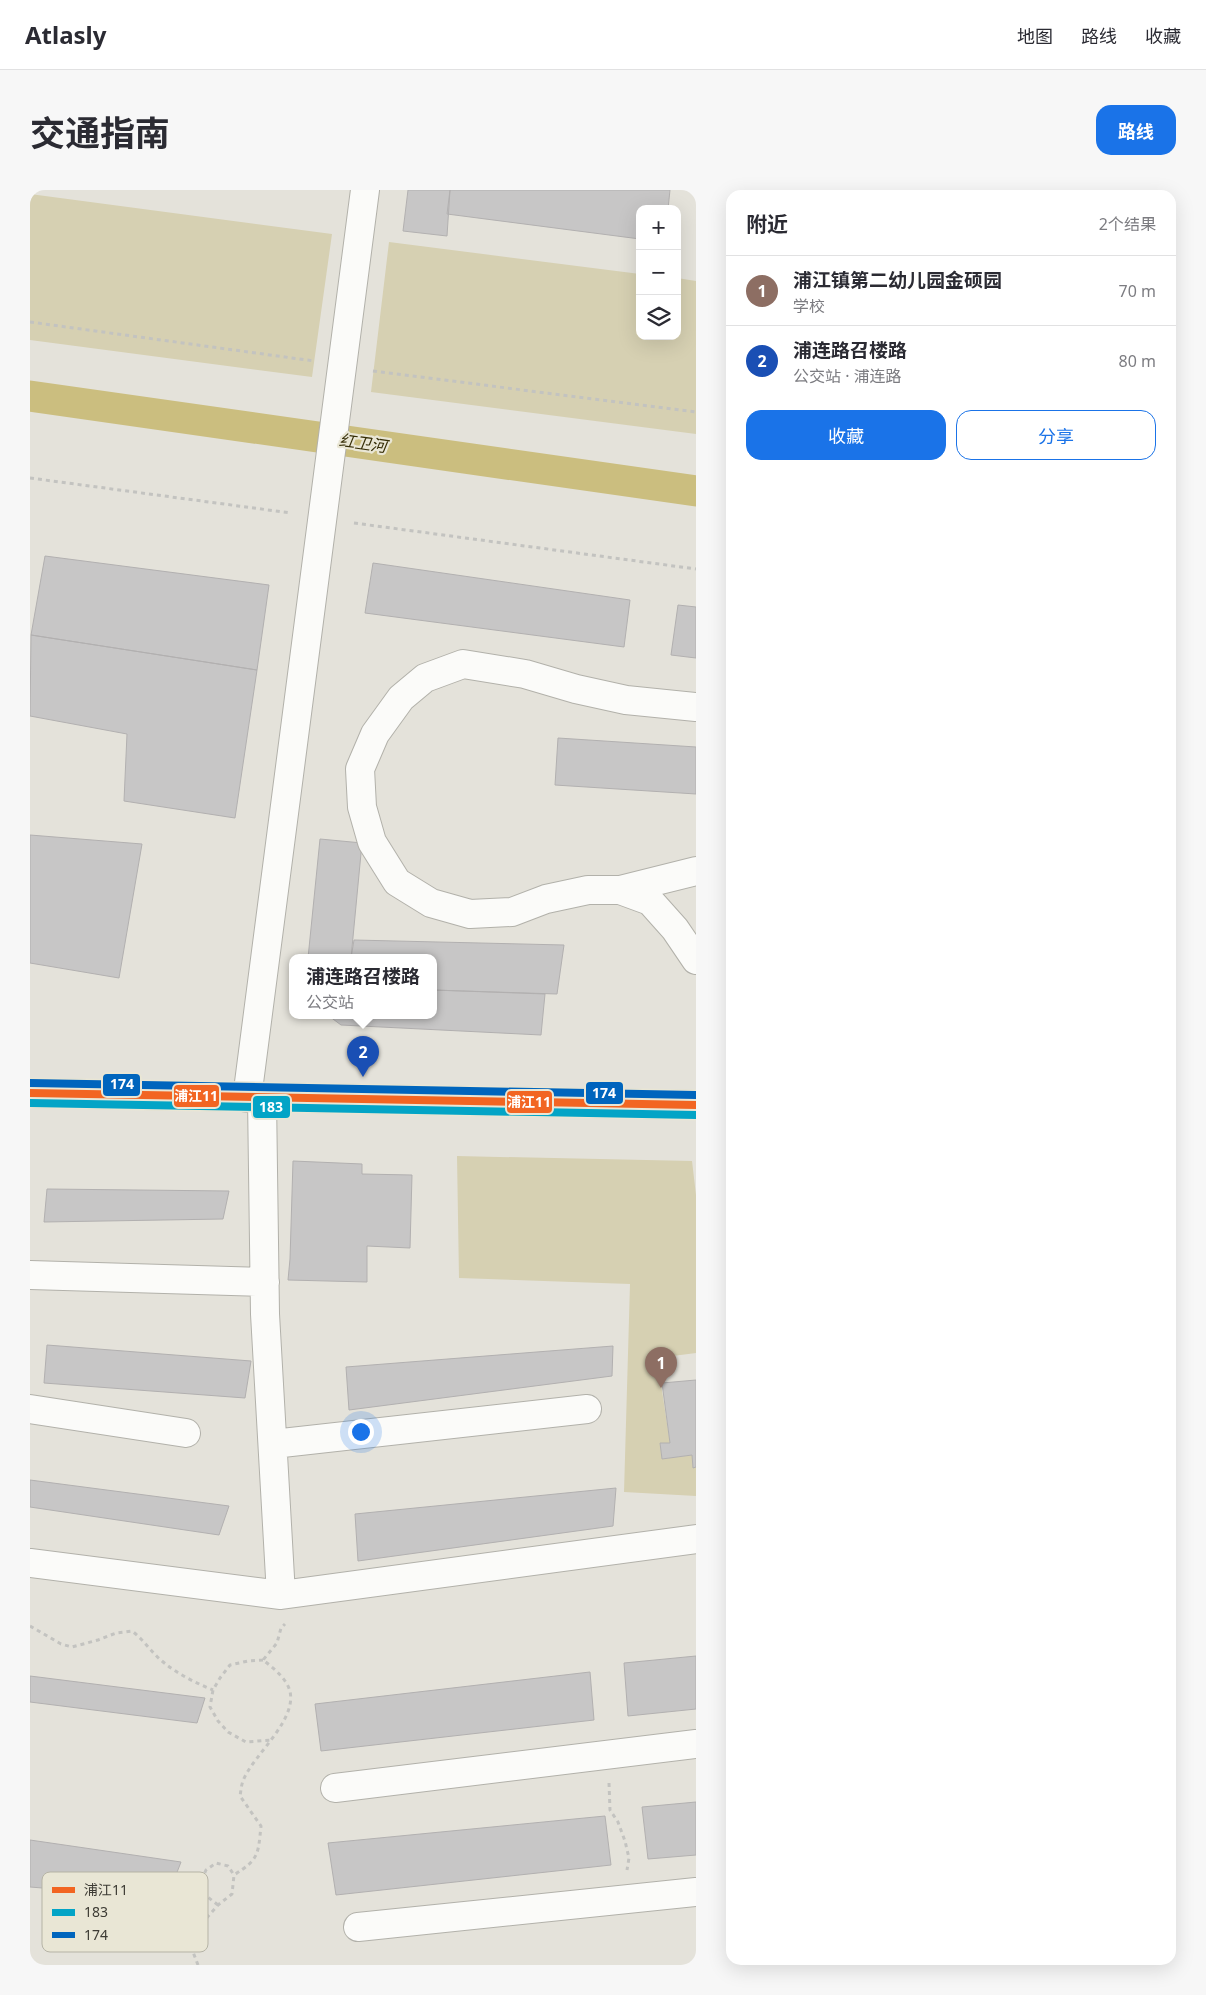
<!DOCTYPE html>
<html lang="zh">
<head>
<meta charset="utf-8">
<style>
	body { margin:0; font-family:"Noto Sans","Noto Sans SC",sans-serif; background:#f7f7f7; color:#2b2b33 }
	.controls { position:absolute; right:15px; top:15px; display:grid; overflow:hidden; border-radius:10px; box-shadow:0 5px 20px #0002 }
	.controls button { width:45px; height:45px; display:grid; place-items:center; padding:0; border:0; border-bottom:1px solid #e1e1e2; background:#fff; color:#2b2b33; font:25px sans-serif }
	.you { position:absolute; left:330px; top:1241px; width:18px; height:18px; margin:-12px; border:4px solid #fff; border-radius:50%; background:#1a73e8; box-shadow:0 0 0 8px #1a73e833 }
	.badge { display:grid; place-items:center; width:32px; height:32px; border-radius:50%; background:#1a73e8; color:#fff; font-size:16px; font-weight:700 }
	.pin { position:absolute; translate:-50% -41px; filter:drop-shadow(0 1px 2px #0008) }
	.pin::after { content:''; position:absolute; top:26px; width:18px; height:15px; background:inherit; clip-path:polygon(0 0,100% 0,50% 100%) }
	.popup { position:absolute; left:259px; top:764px; width:148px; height:65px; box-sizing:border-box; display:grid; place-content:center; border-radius:10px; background:#fff; filter:drop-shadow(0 1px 4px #0005); font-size:16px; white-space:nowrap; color:#7c7c81 }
	.popup b { font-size:19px; color:#2b2b33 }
	.popup::after { content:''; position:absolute; left:50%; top:100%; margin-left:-10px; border:10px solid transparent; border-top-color:#fff }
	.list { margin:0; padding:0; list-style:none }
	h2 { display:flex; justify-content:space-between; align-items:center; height:65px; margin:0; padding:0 20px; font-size:21px }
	h2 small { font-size:16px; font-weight:400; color:#7c7c81 }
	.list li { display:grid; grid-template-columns:32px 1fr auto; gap:15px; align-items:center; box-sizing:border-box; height:70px; padding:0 20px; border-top:1px solid #e1e1e2 }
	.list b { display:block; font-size:19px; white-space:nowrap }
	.list p { margin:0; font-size:16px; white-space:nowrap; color:#7c7c81 }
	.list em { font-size:16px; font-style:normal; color:#7c7c81 }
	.actions { display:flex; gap:10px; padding:15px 20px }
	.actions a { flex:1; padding:11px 0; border:1px solid #1a73e8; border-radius:15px; text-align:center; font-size:18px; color:#1a73e8 }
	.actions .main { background:#1a73e8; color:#fff }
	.icon { flex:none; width:28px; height:28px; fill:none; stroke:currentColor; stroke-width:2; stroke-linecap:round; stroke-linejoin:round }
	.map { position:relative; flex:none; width:666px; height:1775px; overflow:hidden; border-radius:15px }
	header { display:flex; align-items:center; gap:30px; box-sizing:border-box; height:70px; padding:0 25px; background:#fff; border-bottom:1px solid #e1e1e2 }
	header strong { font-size:24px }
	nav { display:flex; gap:28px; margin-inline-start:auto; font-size:18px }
	.intro { display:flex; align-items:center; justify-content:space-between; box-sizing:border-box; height:120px; padding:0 30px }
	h1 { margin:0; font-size:35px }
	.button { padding:12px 22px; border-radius:15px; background:#1a73e8; color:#fff; font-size:18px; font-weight:700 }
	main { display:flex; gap:30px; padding:0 30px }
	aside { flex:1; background:#fff; border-radius:15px; box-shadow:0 5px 20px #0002 }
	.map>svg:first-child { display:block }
</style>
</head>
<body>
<header>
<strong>Atlasly</strong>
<nav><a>地图</a><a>路线</a><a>收藏</a></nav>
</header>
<div class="intro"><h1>交通指南</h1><a class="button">路线</a></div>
<main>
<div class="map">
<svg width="666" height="1775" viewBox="0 0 666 1775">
	<rect width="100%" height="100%" fill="#e4e2da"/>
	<path fill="#d6d0b2" d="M0 4 302 44 282 187 0 150Z
		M359 52 610 84V146H647V88L666 91V244L341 202Z
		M427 966 662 971 666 1005V1163L627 1168 640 1253H630L632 1269 662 1265 663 1277H666V1306L594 1302 600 1094 429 1088Z"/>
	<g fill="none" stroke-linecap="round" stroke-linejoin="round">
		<path stroke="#cbbe7f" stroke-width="31" d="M0 206 666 301"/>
	</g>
	<path fill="#c7c6c6" stroke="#b2b0b0" d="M378 0H420L417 46 373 41Z
		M420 0H640L638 19H610V49L417 24Z
		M15 366 239 395 227 480 1 445Z
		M343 373 600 410 594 457 335 423Z
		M648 415 666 417V468L641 465Z
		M1 445 227 480 205 628 94 611 97 544 0 526Z
		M528 548 666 557V604L525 595Z
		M0 645 112 654 89 788 0 773Z
		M290 649 332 653 321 768H278Z
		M324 750 534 755 527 804 403 800V768H321Z
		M403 800 515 804 511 845 311 835 299 826H403Z
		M263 971 332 974V984L382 985 380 1058 337 1056V1092L258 1090 260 1069Z
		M17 999 199 1001 193 1029 14 1032Z
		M17 1155 221 1171 215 1208 14 1193Z
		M583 1156 582 1186 319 1220 316 1177Z
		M666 1190V1277L663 1278 662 1265 632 1269 630 1253H640L632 1193Z
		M0 1290 199 1316 189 1345 0 1317Z
		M586 1298 583 1336 328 1371 325 1324Z
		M666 1466V1519L598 1526 594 1473Z
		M560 1482 564 1530 291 1561 285 1514Z
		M0 1486 175 1508 167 1533 0 1512Z
		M666 1612V1665L618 1669 612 1617Z
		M575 1626 581 1675 306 1705 298 1653Z
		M0 1650 151 1672 137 1708 0 1697Z"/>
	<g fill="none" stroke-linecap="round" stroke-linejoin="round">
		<defs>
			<path id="minor" d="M666 517 596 510 546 499 495 484 433 474 395 488 371 508 345 544 330 579 332 617 342 652 367 692 401 713 440 724 482 722 516 709 558 700H590L666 681
				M590 700 620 711 645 739 666 770
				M0 903 666 915
				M217 908 335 0
				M232 908 235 1124 251 1405 666 1349
				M0 1085 235 1092
				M0 1219 156 1243
				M243 1254 557 1219
				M0 1373 251 1405
				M305 1598 666 1554
				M328 1737 666 1702"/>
		</defs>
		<use href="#minor" stroke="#b2b1aa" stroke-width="30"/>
		<path stroke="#c3c3c0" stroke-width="3" stroke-dasharray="4 4" stroke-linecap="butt" d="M0 132 284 171
			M343 181 666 222
			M0 288 261 323
			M324 333 666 379
			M0 1436 31 1454 42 1457 68 1450 86 1443 102 1441C114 1450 121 1462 132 1471 147 1484 166 1493 183 1500
			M233 1470 218 1471 200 1475 190 1488 183 1500 180 1517 188 1531 198 1542 216 1552 241 1550
			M579 1593 580 1620 588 1632 595 1651 599 1668 597 1680
			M188 1715 175 1705 171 1691 176 1680 186 1673 198 1676 204 1685
			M168 1775 158 1749 188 1715 202 1704 204 1685C229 1669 228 1665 231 1636L210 1606C211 1601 211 1596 213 1591 222 1565 275 1525 257 1494 251 1484 242 1477 233 1470L247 1453 251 1438 255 1434"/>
		<use href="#minor" stroke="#fbfbf9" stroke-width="28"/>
		<defs>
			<path id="bus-1" d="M0 903 666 915"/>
			<path id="bus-2" d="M0 913 666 925"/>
			<path id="bus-3" d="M0 893 666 905"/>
		</defs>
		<use href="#bus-1" stroke="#e9e6d5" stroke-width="11"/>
		<use href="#bus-2" stroke="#e9e6d5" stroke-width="11"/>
		<use href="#bus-3" stroke="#e9e6d5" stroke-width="11"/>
		<use href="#bus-1" stroke="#f26522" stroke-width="8"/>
		<use href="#bus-2" stroke="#03a4c6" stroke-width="8"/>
		<use href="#bus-3" stroke="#0065bd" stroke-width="8"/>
	</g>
	<g text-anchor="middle" stroke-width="4.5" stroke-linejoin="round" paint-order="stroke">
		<g font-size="16" font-style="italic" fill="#352d06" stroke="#e9e6d5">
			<text transform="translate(333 253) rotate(8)" y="6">红卫河</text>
		</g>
	</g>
	<rect x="12" y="1682" width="166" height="80" rx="8" fill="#e9e6d5" stroke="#b5b3a5" stroke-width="1"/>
	<rect x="22" y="1697" width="23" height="6" fill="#f26522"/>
	<rect x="22" y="1719" width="23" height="7" fill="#03a4c6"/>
	<rect x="22" y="1742" width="23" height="6" fill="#0065bd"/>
	<g font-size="14" fill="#3d3b34">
		<text x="54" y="1705">浦江11</text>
		<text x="54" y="1727">183</text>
		<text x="54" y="1750">174</text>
	</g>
	<g stroke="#e9e6d5" stroke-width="2">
		<rect x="72" y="883" width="39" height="24" rx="5" fill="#0065bd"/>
		<rect x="555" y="891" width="39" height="24" rx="5" fill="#0065bd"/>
		<rect x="143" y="894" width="47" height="24" rx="5" fill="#f26522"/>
		<rect x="476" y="900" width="47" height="24" rx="5" fill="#f26522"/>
		<rect x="222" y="905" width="39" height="24" rx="5" fill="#03a4c6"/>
	</g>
	<g font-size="14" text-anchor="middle" font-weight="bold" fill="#fff">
		<text x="92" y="899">174</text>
		<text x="574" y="908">174</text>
		<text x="166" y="911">浦江11</text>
		<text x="499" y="917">浦江11</text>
		<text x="241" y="922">183</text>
	</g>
</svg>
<div class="controls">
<button>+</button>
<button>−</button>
<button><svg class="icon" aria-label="layers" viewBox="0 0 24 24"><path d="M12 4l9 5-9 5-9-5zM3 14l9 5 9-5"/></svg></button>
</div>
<div class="you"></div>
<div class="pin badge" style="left:631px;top:1198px;background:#8d6e63">1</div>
<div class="pin badge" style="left:333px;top:887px;background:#1a4fb4">2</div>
<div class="popup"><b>浦连路召楼路</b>公交站</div>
</div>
<aside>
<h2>附近<small>2个结果</small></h2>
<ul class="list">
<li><span class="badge" style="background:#8d6e63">1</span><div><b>浦江镇第二幼儿园金硕园</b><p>学校</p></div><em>70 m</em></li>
<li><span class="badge" style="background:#1a4fb4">2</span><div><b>浦连路召楼路</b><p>公交站 · 浦连路</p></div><em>80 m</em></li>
</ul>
<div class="actions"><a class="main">收藏</a><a>分享</a></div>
</aside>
</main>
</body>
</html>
